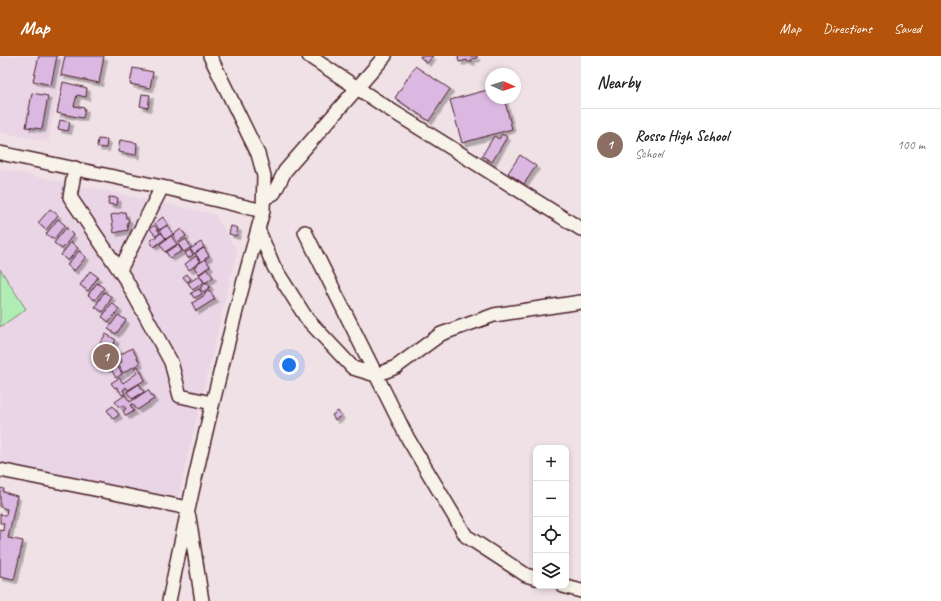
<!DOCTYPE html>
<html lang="en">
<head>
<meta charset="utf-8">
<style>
	body { margin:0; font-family:Caveat,sans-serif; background:#f2f2f2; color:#222 }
	.controls { position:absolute; right:12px; bottom:12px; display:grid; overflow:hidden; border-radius:8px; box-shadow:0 2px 6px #0003 }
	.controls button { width:36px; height:36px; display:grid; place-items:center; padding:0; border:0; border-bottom:1px solid #e0e0e0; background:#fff; color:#222; font:20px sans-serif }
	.compass { position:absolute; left:485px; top:12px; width:36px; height:36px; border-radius:50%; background:#fff; box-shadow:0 2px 6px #0003; rotate:93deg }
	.you { position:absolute; left:289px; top:309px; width:14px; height:14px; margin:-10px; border:3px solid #fff; border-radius:50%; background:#1a73e8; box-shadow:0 0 0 6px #1a73e833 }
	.badge { display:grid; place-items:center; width:26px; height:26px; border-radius:50%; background:#b45309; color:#fff; font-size:13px; font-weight:700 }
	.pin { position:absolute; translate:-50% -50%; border:2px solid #fff; box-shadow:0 1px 4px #0006 }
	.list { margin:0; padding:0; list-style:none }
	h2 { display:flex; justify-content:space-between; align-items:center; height:52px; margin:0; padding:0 16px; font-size:17px }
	h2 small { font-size:13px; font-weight:400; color:#767676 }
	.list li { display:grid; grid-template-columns:26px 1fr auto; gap:12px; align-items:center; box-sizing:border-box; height:72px; padding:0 16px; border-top:1px solid #e0e0e0 }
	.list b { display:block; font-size:15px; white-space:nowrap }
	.list p { margin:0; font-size:13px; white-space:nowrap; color:#767676 }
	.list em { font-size:13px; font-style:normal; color:#767676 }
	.icon { flex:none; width:22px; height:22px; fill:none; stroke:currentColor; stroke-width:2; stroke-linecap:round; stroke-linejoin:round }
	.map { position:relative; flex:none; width:581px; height:545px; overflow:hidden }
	header { display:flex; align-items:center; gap:24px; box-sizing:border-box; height:56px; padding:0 20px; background:#b45309; color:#fff }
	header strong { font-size:19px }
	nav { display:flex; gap:22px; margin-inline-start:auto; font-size:14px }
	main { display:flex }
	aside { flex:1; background:#fff }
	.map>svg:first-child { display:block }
</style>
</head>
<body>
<header>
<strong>Map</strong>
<nav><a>Map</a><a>Directions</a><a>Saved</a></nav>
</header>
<main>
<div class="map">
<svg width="581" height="545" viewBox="0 0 581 545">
	<defs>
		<filter id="shadow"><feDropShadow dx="3.5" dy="3.5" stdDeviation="0" flood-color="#0004"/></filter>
	</defs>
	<rect width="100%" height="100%" fill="#efe1e6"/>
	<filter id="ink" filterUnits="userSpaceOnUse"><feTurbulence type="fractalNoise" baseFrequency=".025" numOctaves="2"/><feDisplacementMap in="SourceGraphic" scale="8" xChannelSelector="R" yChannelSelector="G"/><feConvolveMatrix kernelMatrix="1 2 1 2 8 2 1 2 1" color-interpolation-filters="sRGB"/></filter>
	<g filter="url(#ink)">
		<path fill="#e9d5e5" d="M0 0H66L48 86 0 76Z
			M0 113 214 158 237 194 177 445 0 408Z"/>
		<path fill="#afedb4" stroke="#7c8670" d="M0 213 26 253 0 271Z"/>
		<path fill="#dbb8e2" stroke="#4a1f2b" filter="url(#shadow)" d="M39 0H57L51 29 33 25Z
			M65 0H104L99 27 61 19Z
			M420 0H433L427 7 420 1Z
			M458 0H477V2L471 3 472 6H468L467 4 459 6Z
			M415 10 450 33 429 65 395 42Z
			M133 12 153 16 150 32 130 28Z
			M63 26 87 32 86 41 77 39 74 50 85 52 83 62 57 57Z
			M491 33V42H504L512 73 462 87 450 44Z
			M32 37 48 40 42 73 26 71Z
			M142 38 150 39 148 52 140 50Z
			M60 64 70 66 68 75 58 73Z
			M502 78 507 81 492 106 482 100 494 80 499 83Z
			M98 83 107 84 106 92 97 91Z
			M120 84 137 87 136 99 118 96Z
			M520 99 536 110 524 128 508 117Z
			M109 141 118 142 117 149 108 148Z
			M50 153 58 159 46 174 38 167Z
			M125 156 126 162H128L129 166H127L128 174 114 177 111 159Z
			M163 161 168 169 159 174 155 167Z
			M58 163 65 169 54 183 46 178Z
			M154 169 160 177 156 180 150 173Z
			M167 169 173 178 166 183 160 174Z
			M231 170 238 172 236 180 229 178Z
			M66 172 73 179 62 193 54 187Z
			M181 173 186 180 178 186 173 179Z
			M161 177 166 182 154 191 150 185Z
			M171 180 177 188 165 196 160 188Z
			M186 183 191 191 184 196 178 188Z
			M71 186 78 192 68 205 61 199Z
			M201 186 204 191 194 198 190 193Z
			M178 189 182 195 170 202 166 196Z
			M204 192 209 200 201 206 195 197Z
			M190 194 193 199 188 202 185 197Z
			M79 195 86 201 74 215 67 209Z
			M196 200 200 206 189 214 185 208Z
			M205 203 210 210 199 218 194 211Z
			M207 213 213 221 205 227 199 219Z
			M90 215 98 221 88 235 80 229Z
			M187 218 191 223 187 226 183 221Z
			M199 220 204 226 193 234 188 227Z
			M207 226 210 231 203 236 200 232Z
			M97 227 104 232 95 244 88 239Z
			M199 233 202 238 194 242 191 237Z
			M209 234 215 243 196 255 192 247 205 239 204 237Z
			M104 236 112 241 103 256 95 251Z
			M112 247 119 253 109 266 102 261Z
			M118 259 126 264 116 278 108 273Z
			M106 278 116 284 112 290 108 287 106 291 100 287Z
			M132 292 140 307 123 317 118 308 122 306 118 300Z
			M113 303 122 318 116 322 110 311 106 313 104 309Z
			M138 310 145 324 128 334 126 331 123 334 125 338 122 339 117 331 115 332 111 327 119 322 123 327 137 317 134 312Z
			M139 328 144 336 132 343 127 336Z
			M148 334 154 343 137 354 133 348 130 349 134 355 126 360 123 355 126 353 123 349 119 351 115 346 125 339 130 346Z
			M113 350 119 359 113 363 107 354Z
			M338 355 341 360 335 364 332 359Z
			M0 432 4 433 3 436 17 440 8 482 23 485 14 524 0 521V474L3 475 4 467H0V458L6 459 7 453 0 451Z"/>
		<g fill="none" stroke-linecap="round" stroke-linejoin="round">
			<defs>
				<path id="minor" d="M309 0 389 53 581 173
					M0 97 162 131 263 155
					M75 112 70 141 126 224 171 306 180 340 212 347
					M265 142 274 137 285 115 385 0
					M258 173 274 211 307 263 353 312 376 319 396 311 441 278 494 259 581 246
					M305 176 407 381 466 480 526 519 536 522
					M120 214 162 131
					M0 414 188 452
					M189 461 202 545
					M563 530 581 535
					M169 545C195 413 227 284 263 155L264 120 258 98 210 0"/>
			</defs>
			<use href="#minor" stroke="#4a1f2b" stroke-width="16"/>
			<use href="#minor" stroke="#f7f3e8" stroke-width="13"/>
		</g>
	</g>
</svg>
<div class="controls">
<button>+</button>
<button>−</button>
<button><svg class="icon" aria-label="locate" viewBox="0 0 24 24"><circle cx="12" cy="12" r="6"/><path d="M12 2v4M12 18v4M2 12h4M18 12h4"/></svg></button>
<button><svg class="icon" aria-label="layers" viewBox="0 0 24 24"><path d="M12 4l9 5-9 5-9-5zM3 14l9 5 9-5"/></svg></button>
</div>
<svg class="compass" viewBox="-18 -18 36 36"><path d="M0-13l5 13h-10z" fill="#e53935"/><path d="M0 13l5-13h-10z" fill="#767676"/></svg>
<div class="you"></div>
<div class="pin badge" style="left:106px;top:301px;background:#8d6e63">1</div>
</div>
<aside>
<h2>Nearby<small></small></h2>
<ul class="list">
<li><span class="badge" style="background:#8d6e63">1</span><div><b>Rosso High School</b><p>School</p></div><em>100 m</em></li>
</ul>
</aside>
</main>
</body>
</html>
